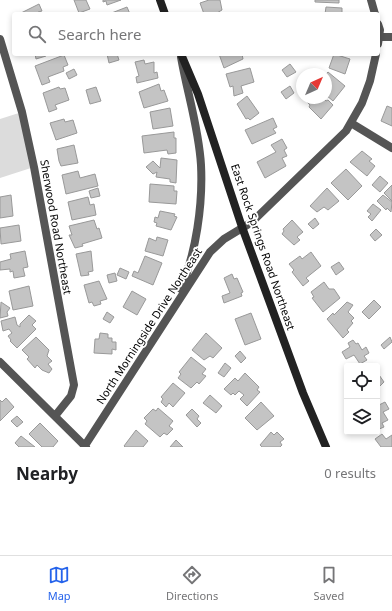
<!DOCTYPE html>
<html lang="en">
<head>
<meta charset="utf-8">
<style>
	body { margin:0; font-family:"Noto Sans",sans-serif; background:#f2f2f2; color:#202124 }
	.controls { position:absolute; right:12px; bottom:12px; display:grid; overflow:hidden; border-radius:4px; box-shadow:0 2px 6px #0003 }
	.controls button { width:36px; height:36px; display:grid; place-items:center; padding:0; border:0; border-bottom:1px solid #e0e0e0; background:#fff; color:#202124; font:20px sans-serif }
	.compass { position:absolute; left:296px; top:68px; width:36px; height:36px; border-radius:50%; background:#fff; box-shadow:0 2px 6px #0003; rotate:44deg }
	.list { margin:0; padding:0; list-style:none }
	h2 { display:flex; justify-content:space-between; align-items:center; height:52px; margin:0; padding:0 16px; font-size:17px }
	h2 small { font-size:13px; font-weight:400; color:#757577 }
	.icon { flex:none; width:22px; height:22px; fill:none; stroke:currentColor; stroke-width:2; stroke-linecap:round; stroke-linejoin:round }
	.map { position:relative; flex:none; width:392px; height:447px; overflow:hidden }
	.search { position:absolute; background:#fff; box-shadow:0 2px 6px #0003; left:12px; right:12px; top:12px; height:44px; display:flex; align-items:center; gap:10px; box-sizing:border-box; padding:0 14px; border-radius:4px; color:#757577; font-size:15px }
	.sheet { height:108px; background:#fff }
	nav { display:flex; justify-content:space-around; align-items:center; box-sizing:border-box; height:56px; border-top:1px solid #e0e0e0; background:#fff; font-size:11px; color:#757577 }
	nav a { display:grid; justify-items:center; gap:2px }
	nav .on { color:#2563eb }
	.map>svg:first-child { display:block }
</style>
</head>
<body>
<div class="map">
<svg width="392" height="447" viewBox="0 0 392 447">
	<rect width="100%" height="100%" fill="#fff"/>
	<path fill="#dcdcdc" d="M22 112 34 167 0 178V119Z"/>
	<path fill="#c4c4c4" stroke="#999" d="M74 0H86L90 9 79 13Z
		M103 0H121L107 5 106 1 103 2Z
		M209 0H220L222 10 215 14H204L200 3Z
		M315 0H339V3L315 2Z
		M39 4 42 11 38 12 39 14H19Z
		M127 7 130 14H109Z
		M326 7 342 8V14H325Z
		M35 54H45L46 56 36 59Z
		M107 54H117L119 60 109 63Z
		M219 54H242L243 59 224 68Z
		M334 54 350 59 345 74 329 68Z
		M64 55 68 65 63 67 64 71 48 77 50 82 42 85 35 66Z
		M144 60 145 64 154 62V73L157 72 158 78 137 83 136 77 139 76 135 62Z
		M290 64 296 72 287 77 282 70Z
		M250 68 254 82 241 86 243 93 234 96 233 86 230 87 226 74Z
		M74 69 77 75 69 79 66 73Z
		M328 72 345 86 333 101 326 95 327 82 326 74Z
		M159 84 161 91 164 90 168 101 144 108 139 92Z
		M290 86 294 93 286 99 281 92Z
		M59 87 60 89 65 88 69 100 55 105 57 109 49 112 43 93Z
		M96 87 101 101 90 104 86 90Z
		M247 96 259 113 250 120 248 118 246 119 237 104Z
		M309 98H323L326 101 328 100 333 105 321 119 309 107 310 105 306 101Z
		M387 106 392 108V126L381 121Z
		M170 108 173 126 153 129 150 112Z
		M273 118 277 127 273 129 276 133 252 144 245 130Z
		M64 119 65 122 73 120 77 133 56 140 50 123Z
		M174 132V138H176V153L168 154 167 150 144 153 142 136Z
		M282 139 287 148 284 150 287 156 282 158 286 166 265 178 257 162 276 152 271 145Z
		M74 145 78 163 61 166 59 161 57 149Z
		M362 151 372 159 369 161 375 166 367 176 350 162Z
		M161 158 177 160 176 183 170 182V179L156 177 157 172 153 174 146 167 153 161 160 168Z
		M346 169 362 186 348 200 331 183Z
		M78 171 80 178 95 174 98 186 66 194 62 175Z
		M380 176 388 183 380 192 372 185Z
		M150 184 174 186V191H177L176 204 149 202Z
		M392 185V201L384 193Z
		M98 188 100 196 91 198 89 191Z
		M327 188 339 201 328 210 324 207 317 212 310 206Z
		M11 195 13 216 0 218V197Z
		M383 195 392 202 391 212 387 208 386 210 377 201Z
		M88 197 90 205 94 204 96 215 72 220 68 202Z
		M373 204 381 210 372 221 368 217 371 214 367 211Z
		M160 211 175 214 174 216 177 217 171 230 156 226 157 223 154 222 155 217 158 218Z
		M315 218 319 224 313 229 308 224Z
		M94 220 97 229 99 228 102 238 82 244 83 246 75 248 69 235H72L69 226Z
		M292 220 303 232 297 237 300 240 294 245 282 234 284 231 283 229Z
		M19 225 21 241 1 244 0 228Z
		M376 229 382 235 375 241 370 235Z
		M157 237 168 240 163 256 145 251 149 238 156 241Z
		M25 251 28 267 23 268 25 276 14 278 13 271 10 272V269L0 270V262L11 259 10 254Z
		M91 251 93 271 88 272 89 275 81 276 76 254Z
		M311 252 321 266 306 278 309 281 303 286 292 272 294 270 289 264 300 256 302 259Z
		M145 256 162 263 153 285 132 276 134 271 138 273Z
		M339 262 344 269 336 275 331 267Z
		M120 268 129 272 126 279 117 275Z
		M115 273 117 281 109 283 107 275Z
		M232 274 234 279 237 278 243 292 241 293 242 296 224 303 222 296 230 293 224 278Z
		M99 281 107 299 100 301 101 304 94 306 92 302 89 303 84 285Z
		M324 282 329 289H334L340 298 323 312 312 298 314 297 311 292Z
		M29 286 33 306 13 310 9 291Z
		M132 291 146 299 137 315 123 307Z
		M374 300 381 307 369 319 362 312Z
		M1 302 10 308 7 312 8 316 0 318Z
		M347 302 353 305 348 312 354 318 351 321 353 323 347 330 349 332 343 338 327 319 333 313 334 315Z
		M107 312 114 317 110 323 103 319Z
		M251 313 261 339 245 345 235 319Z
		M29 315 36 321 32 325 36 329 17 348 10 341 11 340 8 336 12 333 9 329 3 331 1 321 15 317 17 325 20 327V324Z
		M100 333 108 334V338H112V342H116V350L112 349V354L94 353 95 339H99Z
		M206 333 222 348 213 358 210 356 204 360 192 350Z
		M36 337 49 350 47 356 52 361 48 364 52 369 49 373 42 370 37 365 35 368 27 359 29 357 22 350Z
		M390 337 392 342 384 349 381 345Z
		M353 340 356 344 358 343 362 350 366 347 369 353 364 356 367 360 360 364 354 355 346 359 342 352 350 347 348 343Z
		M240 351 246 358 241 363 235 356Z
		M191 357 206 369 202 374 206 376 199 384 197 382 191 388 178 378 181 374 179 372Z
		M225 363 231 368 224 377 218 373Z
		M377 372 384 382 377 389Z
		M245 373 259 387 257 390 260 392 247 406 240 399 244 395 239 391 235 395 233 393 231 395 224 389 235 378 238 381Z
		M173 383 185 393 173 407 169 403 166 407 161 402 163 399 161 397Z
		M210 395 222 406 216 413 203 403Z
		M6 398 14 407 0 421V400L2 402Z
		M261 402 274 416 257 430 245 418Z
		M385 402 389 409 383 412 388 420 382 423 384 427 377 430V406Z
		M158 408 173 421 169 426 173 429 167 435 164 433 160 437 145 424 147 421 144 418 153 409 156 411Z
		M192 409 199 416 197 419 201 423 197 427 186 415Z
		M17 416 23 422 17 427 11 421Z
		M40 423 58 441 53 447H42L29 434Z
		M136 430 148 441 143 447H125L124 446Z
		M271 432 274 435 277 432 284 439 280 442 282 445 280 447H262L260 445Z
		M382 434 386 439 392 435V447H381L375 439Z
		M21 436 35 447H19L15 443Z
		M176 440 183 447H170Z"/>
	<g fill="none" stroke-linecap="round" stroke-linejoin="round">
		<path stroke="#555" stroke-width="8" d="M371 0 375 14
			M378 24 380 30 378 44
			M379 37H392
			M0 39 22 112 34 167 74 385 71 396 55 416
			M181 57C187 92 199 129 201 165 203 205 196 252 181 289
			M351 123 392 148
			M0 362 86 447
			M84 447 210 252 224 239 252 222 346 131 362 103 370 81 376 54"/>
		<path stroke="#222" stroke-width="8" d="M160 0 165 14
			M181 54 198 94 242 227 303 393 326 447"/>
	</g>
	<g text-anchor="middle" stroke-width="3.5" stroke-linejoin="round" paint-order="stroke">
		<g font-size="11" fill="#000" stroke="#fff">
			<text transform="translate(56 227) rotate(80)" y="4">Sherwood Road Northeast</text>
			<text transform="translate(263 247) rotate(71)" y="4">East Rock Springs Road Northeast</text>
			<text transform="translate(149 326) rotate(-57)" y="4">North Morningside Drive Northeast</text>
		</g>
	</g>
</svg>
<div class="controls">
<button><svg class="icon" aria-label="locate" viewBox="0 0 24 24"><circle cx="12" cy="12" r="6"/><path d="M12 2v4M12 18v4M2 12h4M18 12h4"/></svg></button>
<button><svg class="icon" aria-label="layers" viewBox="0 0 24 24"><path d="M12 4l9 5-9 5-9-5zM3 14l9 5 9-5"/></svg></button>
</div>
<svg class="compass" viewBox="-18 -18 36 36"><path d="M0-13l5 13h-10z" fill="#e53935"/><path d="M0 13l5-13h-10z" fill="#757577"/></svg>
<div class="search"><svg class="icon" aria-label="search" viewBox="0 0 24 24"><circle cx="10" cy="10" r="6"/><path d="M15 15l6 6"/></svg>Search here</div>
</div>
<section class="sheet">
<h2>Nearby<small>0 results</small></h2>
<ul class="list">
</ul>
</section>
<nav>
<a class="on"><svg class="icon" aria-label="map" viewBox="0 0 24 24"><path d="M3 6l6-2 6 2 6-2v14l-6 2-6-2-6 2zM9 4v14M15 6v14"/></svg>Map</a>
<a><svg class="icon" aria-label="directions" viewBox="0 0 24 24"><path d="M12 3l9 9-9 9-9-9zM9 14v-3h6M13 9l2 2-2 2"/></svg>Directions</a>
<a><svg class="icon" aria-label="saved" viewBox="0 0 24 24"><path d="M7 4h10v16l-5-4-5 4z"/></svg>Saved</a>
</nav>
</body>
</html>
